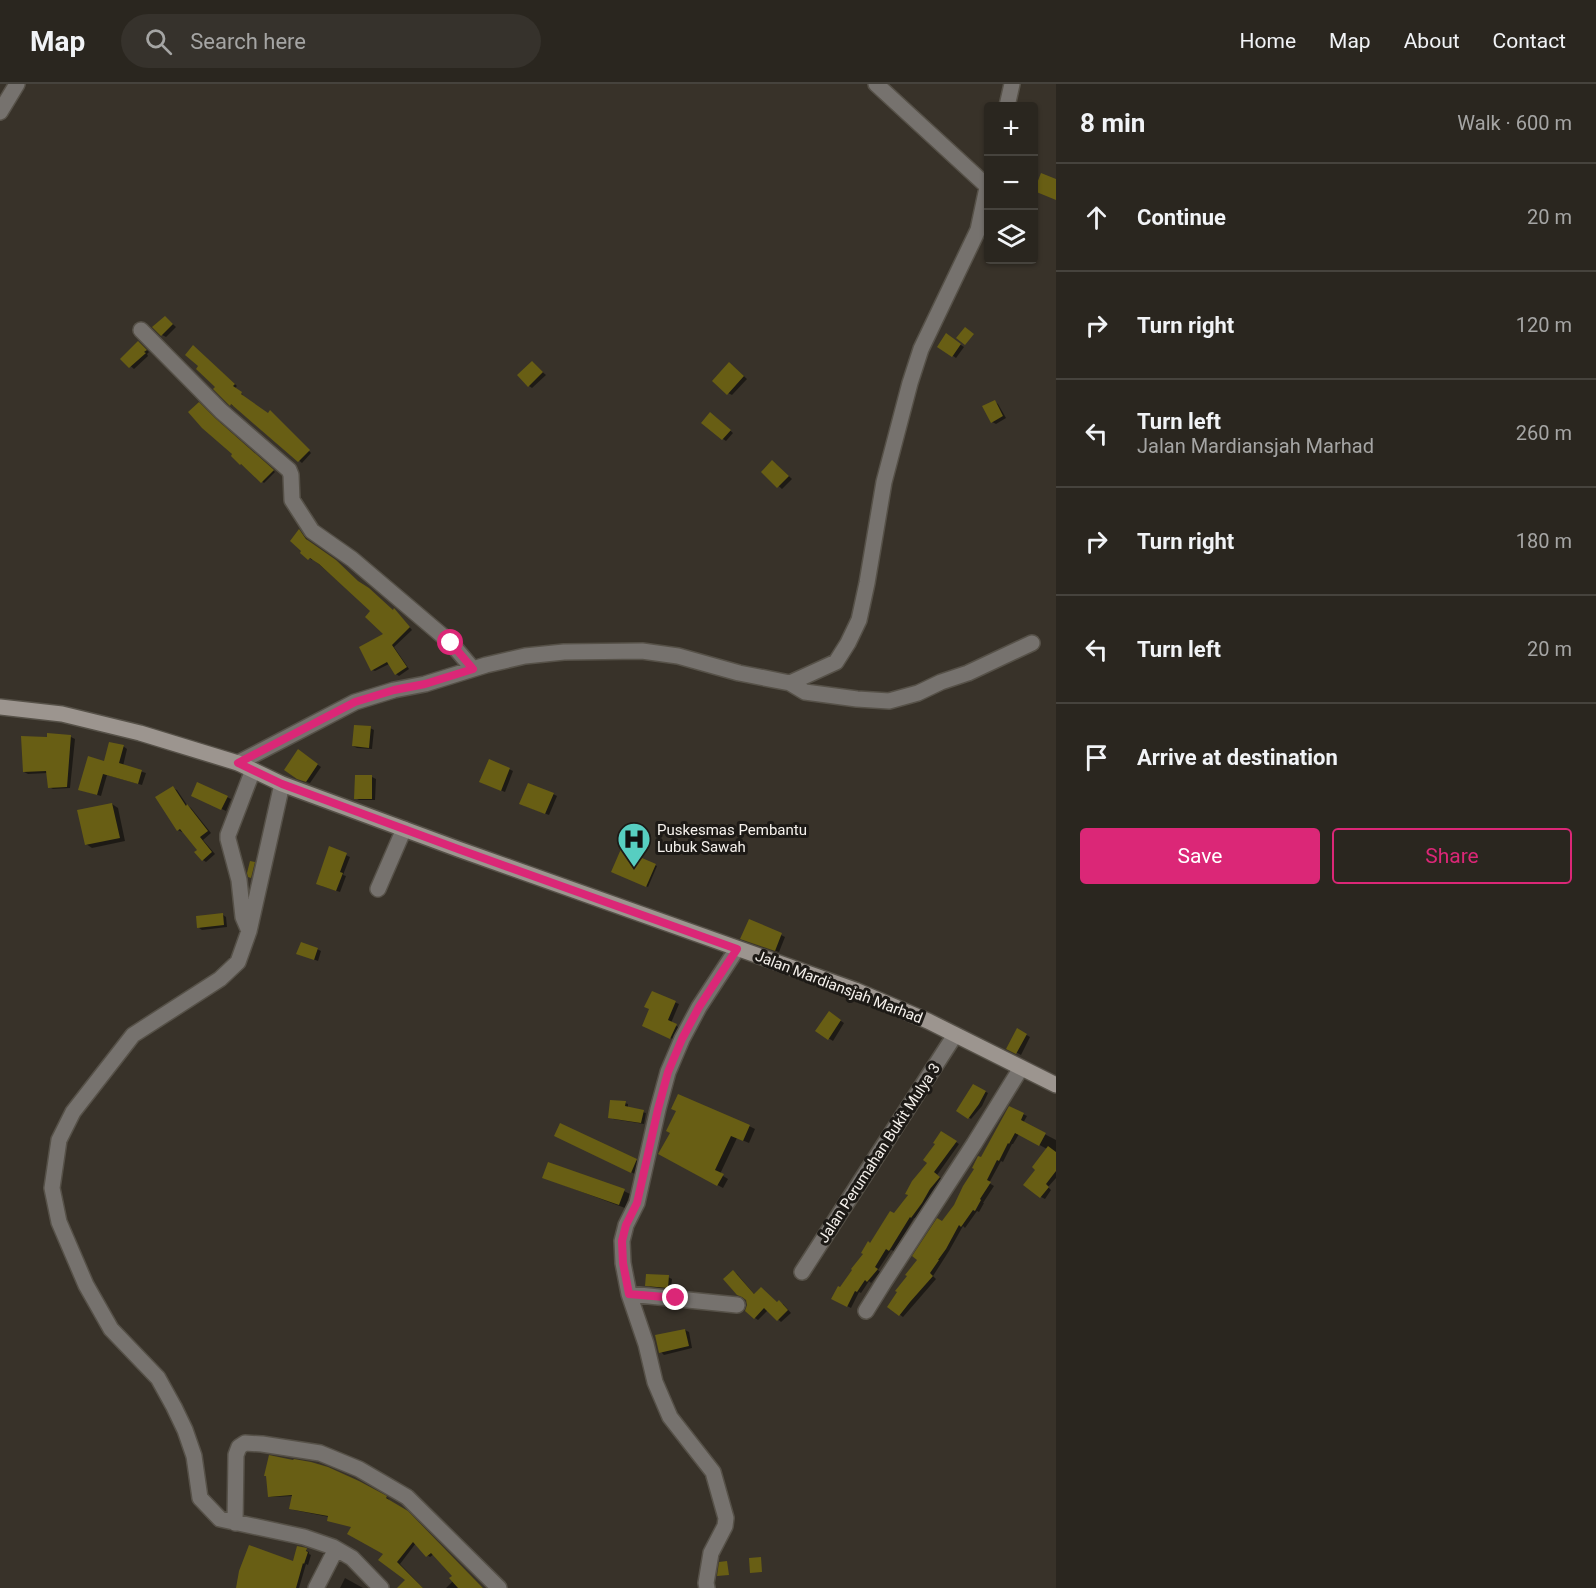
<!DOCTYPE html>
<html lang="en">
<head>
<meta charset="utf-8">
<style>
	body { margin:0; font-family:Roboto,sans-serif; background:#36322c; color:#f1f3f6 }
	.controls { position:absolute; right:18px; top:18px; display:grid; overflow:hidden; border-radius:6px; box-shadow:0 2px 4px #0004 }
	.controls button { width:54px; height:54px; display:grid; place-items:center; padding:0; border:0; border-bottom:2px solid #46433d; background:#2a261f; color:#f1f3f6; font:30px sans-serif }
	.stop { position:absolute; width:18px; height:18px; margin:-14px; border:4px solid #db2777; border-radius:50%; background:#fff }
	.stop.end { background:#db2777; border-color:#fff; box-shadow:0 2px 6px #0008 }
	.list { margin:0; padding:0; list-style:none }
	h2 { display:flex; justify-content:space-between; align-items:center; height:78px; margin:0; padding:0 24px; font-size:26px }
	h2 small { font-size:20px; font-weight:400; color:#a5a5a4 }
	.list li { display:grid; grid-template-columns:39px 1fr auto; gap:18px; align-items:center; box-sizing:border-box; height:108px; padding:0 24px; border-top:2px solid #46433d }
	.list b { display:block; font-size:22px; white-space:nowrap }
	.list p { margin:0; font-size:20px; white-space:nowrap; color:#a5a5a4 }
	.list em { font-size:20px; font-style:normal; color:#a5a5a4 }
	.actions { display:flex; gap:12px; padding:18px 24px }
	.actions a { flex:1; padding:14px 0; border:2px solid #db2777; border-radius:6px; text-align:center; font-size:21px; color:#db2777 }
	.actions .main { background:#db2777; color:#fff }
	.icon { flex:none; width:33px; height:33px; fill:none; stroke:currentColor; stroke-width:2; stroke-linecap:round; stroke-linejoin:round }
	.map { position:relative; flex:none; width:1056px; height:1504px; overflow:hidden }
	header { display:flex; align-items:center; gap:36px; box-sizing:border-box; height:84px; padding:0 30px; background:#2a261f; border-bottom:2px solid #46433d }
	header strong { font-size:28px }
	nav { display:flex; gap:33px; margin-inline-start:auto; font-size:21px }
	.search { width:420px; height:54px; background:#36322c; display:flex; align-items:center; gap:15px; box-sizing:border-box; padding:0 21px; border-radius:33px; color:#a5a5a4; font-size:22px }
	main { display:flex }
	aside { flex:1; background:#2a261f }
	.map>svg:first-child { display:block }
</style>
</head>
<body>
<header>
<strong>Map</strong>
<div class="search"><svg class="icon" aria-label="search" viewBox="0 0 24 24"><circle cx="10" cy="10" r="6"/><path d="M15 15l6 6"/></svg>Search here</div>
<nav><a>Home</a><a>Map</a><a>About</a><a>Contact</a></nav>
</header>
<main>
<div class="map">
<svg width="1056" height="1504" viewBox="0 0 1056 1504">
	<rect width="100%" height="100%" fill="#383229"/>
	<path fill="#0007" d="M165 233 176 243 166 253 162 251Z
		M946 251 964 263 956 274 939 262Z
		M139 259 149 268 147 270 148 272 134 285 122 275Z
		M196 265 237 302 234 305 243 311 242 313 268 331 273 330 311 369 302 379 234 321 233 322 231 320 200 282Z
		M532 279 546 291 532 304 529 302Z
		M733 282 747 295 732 311 728 309Z
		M995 318 998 320 1006 334 996 340 992 338Z
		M714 332 733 349 726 357 723 355Z
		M217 337 275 388 264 399 241 380 233 372Z
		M776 380 792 395 782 405 763 388Z
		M300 447 309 458 393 527 397 528 412 546 394 563 409 585 399 592 396 590 389 580 375 587 372 586 386 551 372 527 313 475 312 476 309 474Z
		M370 644 374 646 372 665 357 664 353 662Z
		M48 651 71 653 75 655 70 704 53 705 49 703 48 689 28 690 24 688 48 654Z
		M123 662 127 665 123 682 146 689 142 701 107 691 101 712 84 707 105 679Z
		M298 667 321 683 310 699 303 697Z
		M509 685 513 687 505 708 485 700Z
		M372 693 376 695 375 716H359L355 714Z
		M173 704 177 706 187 721 191 724 211 749 203 756 215 770 206 778 203 776 199 766 184 747 182 748 178 746Z
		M553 710 557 712 549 731 525 722Z
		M196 713H227L231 715 226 727Z
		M112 720 118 724 125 757 92 764 86 760Z
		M330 764 350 773 343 791 346 792 340 808 322 802Z
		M622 767 657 782 648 803 613 787Z
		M223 831 226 833 227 843 202 846 199 844Z
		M750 836 785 853 779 868 745 856Z
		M317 865 321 867 318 877 302 871Z
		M652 909 679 920 671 939 680 944 675 956 647 944Z
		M829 929 844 939 833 957 817 947Z
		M1018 946 1030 953 1021 971 1008 964Z
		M974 1002 988 1009 982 1022 971 1035 958 1026Z
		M625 1019 628 1020V1024L646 1029 644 1040 613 1035Z
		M1010 1024 1027 1032 1023 1039 1056 1056V1094L1048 1103 1051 1106 1045 1115 1041 1113 1037 1085 1047 1065 1019 1050 1013 1060H1012L1003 1078 1001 1077 989 1099 994 1102 983 1119H984L979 1128 977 1127 965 1144 963 1142 949 1167 933 1192 936 1195 903 1233 889 1223 955 1121Z
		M749 1042 755 1045 749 1059 737 1054 720 1090 728 1095 723 1104 660 1070Z
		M942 1049 959 1060 937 1091 943 1096 933 1107 926 1121 916 1134H914L894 1167 891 1166 878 1186 880 1188 871 1199 869 1197 861 1209 859 1208 851 1224 833 1215 870 1161 895 1131 929 1079Z
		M562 1055 636 1076 642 1080 637 1091Z
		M550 1096 624 1107 630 1110 625 1124Z
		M733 1188 737 1190 755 1211 783 1220 791 1229 781 1238 768 1226 758 1236 755 1234Z
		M668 1193 672 1195 671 1205 651 1203 647 1201Z
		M685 1246 689 1248 692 1264 664 1271 661 1268Z
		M359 1398 389 1415 388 1417 411 1431 483 1504H446L453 1497 454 1492 434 1470 430 1473 427 1471 416 1459 400 1480 423 1504H407L403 1500 407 1496 386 1469 353 1443 329 1433 294 1426 291 1424 294 1412 272 1413 269 1412Z
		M306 1466 309 1468V1470L311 1471 308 1481 306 1480 299 1504H238L240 1488 294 1478Z
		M345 1494 363 1504H340Z"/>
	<path fill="#685e14" d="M1041 89 1056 95V116L1034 107Z
		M165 232 173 240 161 252 152 243Z
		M965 243 974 250 965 261 956 254Z
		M946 249 961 260 952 273 937 263Z
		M138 257 147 266 144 268 146 269 129 284 120 275Z
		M193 261 235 300 233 302 242 308 241 310 268 329 270 326 310 366 298 378 231 320 230 322 213 305 215 303 196 285 198 282 185 271Z
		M532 277 543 288 528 303 517 291Z
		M729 278 744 292 727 311 712 297Z
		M995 316 1003 332 991 339 982 322Z
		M199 318 215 334 274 386 261 399 241 380 240 381 231 372 232 370 202 344 188 328Z
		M710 328 731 346 722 356 701 339Z
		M772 376 789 392 777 404 761 388Z
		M299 445 306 455 336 476 358 497 369 504 393 526 394 524 410 543 392 561 407 583 395 591 387 578 371 587 359 563 383 550 365 533 370 527 319 480 310 474 308 476 300 469 301 467 290 457Z
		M354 641 371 642 369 664 352 662Z
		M47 649 71 651 67 703 48 704 46 687 23 688 21 652 47 653Z
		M109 658 124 661 119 679 142 686 138 700 103 690 97 711 78 706 88 672 104 677Z
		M298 665 318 680 306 698 297 695 284 686Z
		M489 675 510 684 501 707 479 698Z
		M355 691H372V715H354Z
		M197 698 228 712 221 726 191 712Z
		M528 699 554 709 545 730 519 720Z
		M173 702 186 722 187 720 208 747 200 753 212 768 202 777 194 768 197 766 180 745 177 747 155 713Z
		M112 719 120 754 85 761 77 726Z
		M329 762 347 769 340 788 343 789 336 807 316 800Z
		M621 765 656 780 646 803 611 788Z
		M250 777 255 778 251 794 248 793 247 789Z
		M223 829 224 841 197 844 196 832Z
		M749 835 782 849 775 867 740 855Z
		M301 858 318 864 314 876 296 870Z
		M652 907 676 917 668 936 677 940 670 955 642 942 649 925 644 923Z
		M829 927 841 936 828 956 815 947Z
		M1017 944 1027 950 1016 970 1006 965Z
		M973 1000 986 1007 979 1020 968 1035 956 1027Z
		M678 1010 750 1041 743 1057 731 1052 715 1086 724 1090 717 1102 658 1070 670 1049 666 1047 676 1027 671 1025Z
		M610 1016 626 1017 625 1022 644 1026 641 1039 608 1034Z
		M1009 1022 1024 1029 1021 1036 1046 1049 1039 1062 1015 1049 1009 1060 1008 1059 999 1077 997 1076 987 1096 991 1098 980 1115 981 1116 975 1127 973 1126 961 1143 959 1141 946 1165 938 1176H939L930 1189 933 1192 910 1218 899 1232 887 1223 897 1208 895 1207 907 1192 905 1191 917 1176 912 1172 937 1134 942 1137 954 1121 963 1102 974 1085 972 1084 978 1072 981 1073Z
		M560 1039 637 1075 631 1089 554 1052Z
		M941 1047 957 1057 934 1088 940 1093 930 1105 922 1119 911 1134 910 1133 889 1167 886 1165 875 1183 878 1185 867 1198 865 1196 857 1208 855 1207 847 1223 831 1215 838 1202 840 1203 852 1186 851 1185 863 1170 861 1169 868 1157 870 1159 890 1127 894 1129 908 1111 905 1110 912 1097 927 1079 923 1076 935 1060 933 1059Z
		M1048 1062 1056 1068V1087L1046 1100 1049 1103 1040 1114 1023 1101 1035 1086 1032 1083Z
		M548 1078 625 1105 619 1121 542 1094Z
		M733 1186 754 1210 761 1203 777 1218 779 1216 788 1226 777 1237 764 1224 754 1235 745 1227 747 1221 746 1216 742 1213 737 1211 723 1195Z
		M646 1190 669 1191 668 1204 645 1202Z
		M685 1245 689 1262 659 1269 655 1251Z
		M269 1371 293 1376 294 1375 311 1378 328 1383 359 1397 387 1412 386 1414 408 1427 483 1504H458L449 1494 452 1492 431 1469 426 1473 413 1458 397 1478 423 1504H397L405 1496 378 1476 383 1470 347 1450 351 1443 327 1437 328 1432 289 1425 292 1411 268 1413 266 1392H264Z
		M249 1461 293 1477 297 1462 307 1464 306 1467 308 1468 304 1480 303 1479 296 1504H236L239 1487Z
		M761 1473 762 1488 750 1489 749 1474Z
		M727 1477 729 1491 717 1492 719 1478Z"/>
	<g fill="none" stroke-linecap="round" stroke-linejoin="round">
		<defs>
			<path id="street" d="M876 0 988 103
				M1007 22 1012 0
				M0 28 17 0
				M141 246 221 327 289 386 291 391 292 416 312 447 352 475 451 559 473 585
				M790 599 836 578 848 559 859 536 867 499 884 398 910 299 921 265 978 146 988 99
				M238 679 355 618 394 606 425 600 486 581 525 572 564 568 642 567 678 572 739 589 790 599 805 608 857 615 889 617 918 609 941 598 968 589 1032 559
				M282 700 249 847 238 878 220 895 133 951 73 1028 59 1056 52 1104 59 1138 86 1201 111 1245 158 1294 174 1323 185 1346 194 1372 200 1414 220 1435 304 1453 333 1463 352 1474 381 1504
				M378 805 404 745
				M249 847 243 833 239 796 228 755V751L253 686
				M802 1188 955 951
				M629 1210 737 1221
				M866 1227 884 1198 974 1060 1021 984
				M235 1439 236 1371 239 1363 245 1359 262 1360 320 1369 359 1385 407 1413 499 1504
				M316 1504 336 1465
				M707 1504 706 1499 711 1469 725 1442 726 1434 713 1388 670 1333 655 1298 646 1260 629 1210 623 1179 622 1157 626 1141 637 1119 658 1025 668 988 682 955 699 923 737 865"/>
			<path id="secondary" d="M0 623 62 630 140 649 238 679 282 700 458 765 855 906 928 937 1056 1001"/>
		</defs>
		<use href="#street" stroke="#565148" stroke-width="18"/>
		<use href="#secondary" stroke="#565148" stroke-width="18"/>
		<use href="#street" stroke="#76726e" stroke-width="15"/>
		<use href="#secondary" stroke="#9c958f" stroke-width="15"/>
	</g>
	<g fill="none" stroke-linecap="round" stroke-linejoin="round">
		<path stroke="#db2777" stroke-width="8" d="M451 559 473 585 425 600 394 606 355 618 238 679 282 700 458 765 737 865 699 923 682 955 668 988 658 1025 637 1119 626 1141 622 1157 623 1179 629 1210 676 1214"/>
	</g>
	<defs>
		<symbol id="hospital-pin" viewBox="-11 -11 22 30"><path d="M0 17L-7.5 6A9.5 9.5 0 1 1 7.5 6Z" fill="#57cec1" stroke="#1d1a16"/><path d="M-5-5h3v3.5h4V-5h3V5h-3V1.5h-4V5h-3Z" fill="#111"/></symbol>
	</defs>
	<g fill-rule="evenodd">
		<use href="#hospital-pin" x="615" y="736" width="38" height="52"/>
	</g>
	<g text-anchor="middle" stroke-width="6" stroke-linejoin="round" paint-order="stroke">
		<g font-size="15" fill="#f5f1ec" stroke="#1d1a16" text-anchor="start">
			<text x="657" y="751">Puskesmas Pembantu<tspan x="657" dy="17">Lubuk Sawah</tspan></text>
		</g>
		<g font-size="15" fill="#f5f1ec" stroke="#1d1a16">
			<text transform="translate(839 903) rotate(21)" y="5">Jalan Mardiansjah Marhad</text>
			<text transform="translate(879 1069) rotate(-57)" y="5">Jalan Perumahan Bukit Mulya 3</text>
		</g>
	</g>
</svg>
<div class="controls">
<button>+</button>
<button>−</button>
<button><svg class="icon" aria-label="layers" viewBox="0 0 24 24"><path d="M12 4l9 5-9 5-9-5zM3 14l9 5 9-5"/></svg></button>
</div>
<div class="stop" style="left:451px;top:559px"></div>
<div class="stop end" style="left:676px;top:1214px"></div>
</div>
<aside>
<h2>8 min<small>Walk · 600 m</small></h2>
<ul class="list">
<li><svg class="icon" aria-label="ahead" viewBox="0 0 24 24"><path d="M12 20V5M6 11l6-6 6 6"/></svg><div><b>Continue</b></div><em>20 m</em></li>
<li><svg class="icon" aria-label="right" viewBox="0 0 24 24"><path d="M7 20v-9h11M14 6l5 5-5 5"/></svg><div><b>Turn right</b></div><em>120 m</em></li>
<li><svg class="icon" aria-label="left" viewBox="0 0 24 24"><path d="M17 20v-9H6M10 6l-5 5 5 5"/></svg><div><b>Turn left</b><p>Jalan Mardiansjah Marhad</p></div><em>260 m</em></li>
<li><svg class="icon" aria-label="right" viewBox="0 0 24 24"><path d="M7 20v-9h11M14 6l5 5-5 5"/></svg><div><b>Turn right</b></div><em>180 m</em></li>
<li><svg class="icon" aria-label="left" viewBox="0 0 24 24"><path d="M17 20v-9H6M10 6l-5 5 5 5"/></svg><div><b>Turn left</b></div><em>20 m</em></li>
<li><svg class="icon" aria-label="arrive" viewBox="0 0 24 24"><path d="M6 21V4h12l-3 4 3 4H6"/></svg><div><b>Arrive at destination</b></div></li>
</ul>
<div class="actions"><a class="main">Save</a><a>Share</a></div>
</aside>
</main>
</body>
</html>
